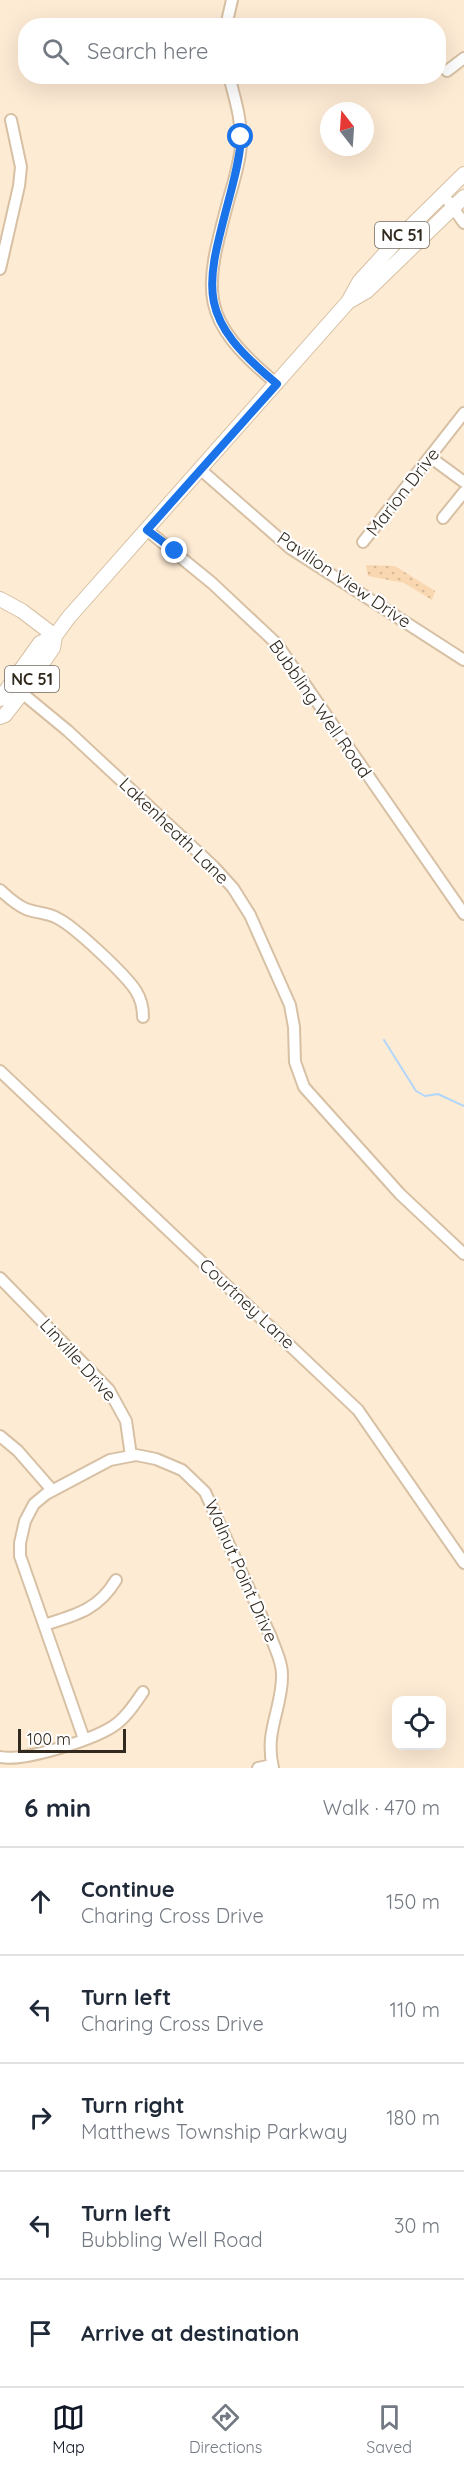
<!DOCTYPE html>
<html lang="en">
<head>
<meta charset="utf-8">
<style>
	body { margin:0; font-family:Quicksand,sans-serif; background:#f6f6f7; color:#1f2937 }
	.controls { position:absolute; right:18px; bottom:18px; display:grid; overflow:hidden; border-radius:12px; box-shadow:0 6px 24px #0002 }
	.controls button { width:54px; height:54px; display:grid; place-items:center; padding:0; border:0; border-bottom:2px solid #e0e1e3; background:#fff; color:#1f2937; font:30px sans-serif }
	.compass { position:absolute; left:320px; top:102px; width:54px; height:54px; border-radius:50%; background:#fff; box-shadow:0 6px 24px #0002; rotate:343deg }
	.scale { position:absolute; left:18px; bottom:15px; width:108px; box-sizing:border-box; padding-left:6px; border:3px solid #332a1f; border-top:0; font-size:16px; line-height:21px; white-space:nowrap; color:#332a1f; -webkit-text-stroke:4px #fff; paint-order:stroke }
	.stop { position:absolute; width:18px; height:18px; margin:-14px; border:4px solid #1a73e8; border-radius:50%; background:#fff }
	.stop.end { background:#1a73e8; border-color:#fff; box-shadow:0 2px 6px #0008 }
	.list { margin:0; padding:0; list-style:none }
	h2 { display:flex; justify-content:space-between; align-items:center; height:78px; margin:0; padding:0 24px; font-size:26px }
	h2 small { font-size:20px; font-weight:400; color:#747a83 }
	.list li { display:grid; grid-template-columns:39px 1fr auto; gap:18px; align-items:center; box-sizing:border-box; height:108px; padding:0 24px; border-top:2px solid #e0e1e3 }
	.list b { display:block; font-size:22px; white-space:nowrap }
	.list p { margin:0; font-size:20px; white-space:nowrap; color:#747a83 }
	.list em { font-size:20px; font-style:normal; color:#747a83 }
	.icon { flex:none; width:33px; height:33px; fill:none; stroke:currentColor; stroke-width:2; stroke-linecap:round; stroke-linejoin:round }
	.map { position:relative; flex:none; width:464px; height:1768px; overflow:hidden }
	.search { position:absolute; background:#fff; box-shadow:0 6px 24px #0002; left:18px; right:18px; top:18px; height:66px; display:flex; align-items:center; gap:15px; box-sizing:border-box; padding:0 21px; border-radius:24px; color:#747a83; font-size:22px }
	.sheet { height:618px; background:#fff }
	nav { display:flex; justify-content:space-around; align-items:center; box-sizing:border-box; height:84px; border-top:2px solid #e0e1e3; background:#fff; font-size:16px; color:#747a83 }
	nav a { display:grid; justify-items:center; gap:3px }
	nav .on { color:#111827 }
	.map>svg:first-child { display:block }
</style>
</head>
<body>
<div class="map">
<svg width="464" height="1768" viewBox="0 0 464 1768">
	<defs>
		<pattern id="grass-dots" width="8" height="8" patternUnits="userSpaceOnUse" patternTransform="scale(1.5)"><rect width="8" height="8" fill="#f9d8b1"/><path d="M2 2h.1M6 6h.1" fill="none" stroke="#d6ba98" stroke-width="1.8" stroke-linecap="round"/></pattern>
	</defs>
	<rect width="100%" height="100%" fill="#feebd4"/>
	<path fill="url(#grass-dots)" d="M366 565 395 566 435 591 432 600 404 583 368 576Z"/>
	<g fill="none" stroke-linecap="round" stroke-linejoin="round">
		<path stroke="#b1d6fa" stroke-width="2" d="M384 1040 416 1091 425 1096 438 1094 464 1106"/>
		<defs>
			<path id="minor" d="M226 26 232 0
				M447 71 464 58
				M229 76C235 99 242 121 241 144 240 162 234 181 229 198 204 292 196 317 277 384
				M443 194 464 223
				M0 269 19 186 21 167 11 120
				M430 457 464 482
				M201 470 290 548 464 660
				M443 518 464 492
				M147 530 212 583 277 644 464 914
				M363 542 464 413
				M22 693 68 731 214 867 233 888 250 915 290 1005 294 1027 295 1062 304 1087 400 1194 464 1254
				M0 890C8 897 16 905 26 909 36 913 48 913 57 918 74 926 126 975 136 991 141 999 143 1008 143 1017
				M0 1071 358 1410 464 1563
				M0 1278 109 1390 126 1421 131 1456
				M0 1436 18 1451 52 1490
				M44 1625C76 1615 98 1610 116 1580
				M84 1739 20 1556V1543L25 1521 34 1504 46 1494 110 1460 136 1455 156 1459 182 1470 205 1492 271 1637C275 1649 282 1661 282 1674 283 1708 264 1730 273 1768
				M0 1757C24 1762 91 1740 112 1727 125 1719 134 1705 143 1692
				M258 1768 272 1765"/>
			<path id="major" d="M348 302 367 291 464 197
				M0 599 22 611 55 636
				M0 699 40 643 55 636
				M0 717 5 715 22 693 53 648 55 636 69 617 348 302 359 282 401 236 464 174"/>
		</defs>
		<use href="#minor" stroke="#d7c0a3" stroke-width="14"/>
		<use href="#major" stroke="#d7c0a3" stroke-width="16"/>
		<use href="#minor" stroke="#fff" stroke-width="10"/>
		<use href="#major" stroke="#fff" stroke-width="14"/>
	</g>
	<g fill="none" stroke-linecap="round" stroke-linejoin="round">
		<path stroke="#1a73e8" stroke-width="8" d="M175 551 147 530 277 384C195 316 205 290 230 195 235 176 240 157 241 137"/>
	</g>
	<g text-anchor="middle" stroke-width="4.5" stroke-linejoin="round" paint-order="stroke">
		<g fill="#fff" stroke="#706a62" stroke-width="1.5">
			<rect x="375" y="222" width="54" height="26" rx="4.5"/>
			<rect x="5" y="666" width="54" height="26" rx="4.5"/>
		</g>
		<g font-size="16" font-weight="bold" fill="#332a1f">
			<text x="402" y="241">NC 51</text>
			<text x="32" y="685">NC 51</text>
		</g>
		<g font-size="18" fill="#332a1f" stroke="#fff">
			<text transform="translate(403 492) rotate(-52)" y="6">Marion Drive</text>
			<text transform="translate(344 580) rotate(34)" y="6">Pavilion View Drive</text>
			<text transform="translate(320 709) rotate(55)" y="6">Bubbling Well Road</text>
			<text transform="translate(174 831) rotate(44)" y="6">Lakenheath Lane</text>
			<text transform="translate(247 1304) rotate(43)" y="6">Courtney Lane</text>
			<text transform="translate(78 1360) rotate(48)" y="6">Linville Drive</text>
			<text transform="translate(241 1571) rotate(66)" y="6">Walnut Point Drive</text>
		</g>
	</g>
</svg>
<div class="controls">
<button><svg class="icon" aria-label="locate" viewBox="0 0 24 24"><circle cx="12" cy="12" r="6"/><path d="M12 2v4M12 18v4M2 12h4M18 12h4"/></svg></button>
</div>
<svg class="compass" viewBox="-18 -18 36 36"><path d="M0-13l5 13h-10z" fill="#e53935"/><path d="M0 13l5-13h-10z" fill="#747a83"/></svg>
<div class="scale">100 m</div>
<div class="stop" style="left:241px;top:137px"></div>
<div class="stop end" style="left:175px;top:551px"></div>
<div class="search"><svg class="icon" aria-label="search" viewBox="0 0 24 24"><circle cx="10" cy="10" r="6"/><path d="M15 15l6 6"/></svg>Search here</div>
</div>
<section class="sheet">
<h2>6 min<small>Walk · 470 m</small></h2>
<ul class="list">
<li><svg class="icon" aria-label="ahead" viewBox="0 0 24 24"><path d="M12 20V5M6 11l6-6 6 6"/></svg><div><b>Continue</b><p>Charing Cross Drive</p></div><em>150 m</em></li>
<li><svg class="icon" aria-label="left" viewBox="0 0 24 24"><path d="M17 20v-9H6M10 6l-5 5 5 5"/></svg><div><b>Turn left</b><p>Charing Cross Drive</p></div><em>110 m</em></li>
<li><svg class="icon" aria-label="right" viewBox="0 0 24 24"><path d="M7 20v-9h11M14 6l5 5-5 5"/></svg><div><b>Turn right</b><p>Matthews Township Parkway</p></div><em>180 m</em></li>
<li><svg class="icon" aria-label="left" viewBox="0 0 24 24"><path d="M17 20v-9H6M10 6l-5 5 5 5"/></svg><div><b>Turn left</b><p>Bubbling Well Road</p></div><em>30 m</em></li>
<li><svg class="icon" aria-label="arrive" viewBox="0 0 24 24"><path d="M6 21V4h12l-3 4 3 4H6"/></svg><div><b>Arrive at destination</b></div></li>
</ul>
</section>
<nav>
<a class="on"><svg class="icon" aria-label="map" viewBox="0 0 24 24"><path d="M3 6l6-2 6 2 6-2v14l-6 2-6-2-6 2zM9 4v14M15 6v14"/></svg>Map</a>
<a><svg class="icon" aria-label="directions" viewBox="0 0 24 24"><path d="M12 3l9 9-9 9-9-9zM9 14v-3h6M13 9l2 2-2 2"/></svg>Directions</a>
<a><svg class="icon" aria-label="saved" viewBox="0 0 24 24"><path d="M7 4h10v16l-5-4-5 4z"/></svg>Saved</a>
</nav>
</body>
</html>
